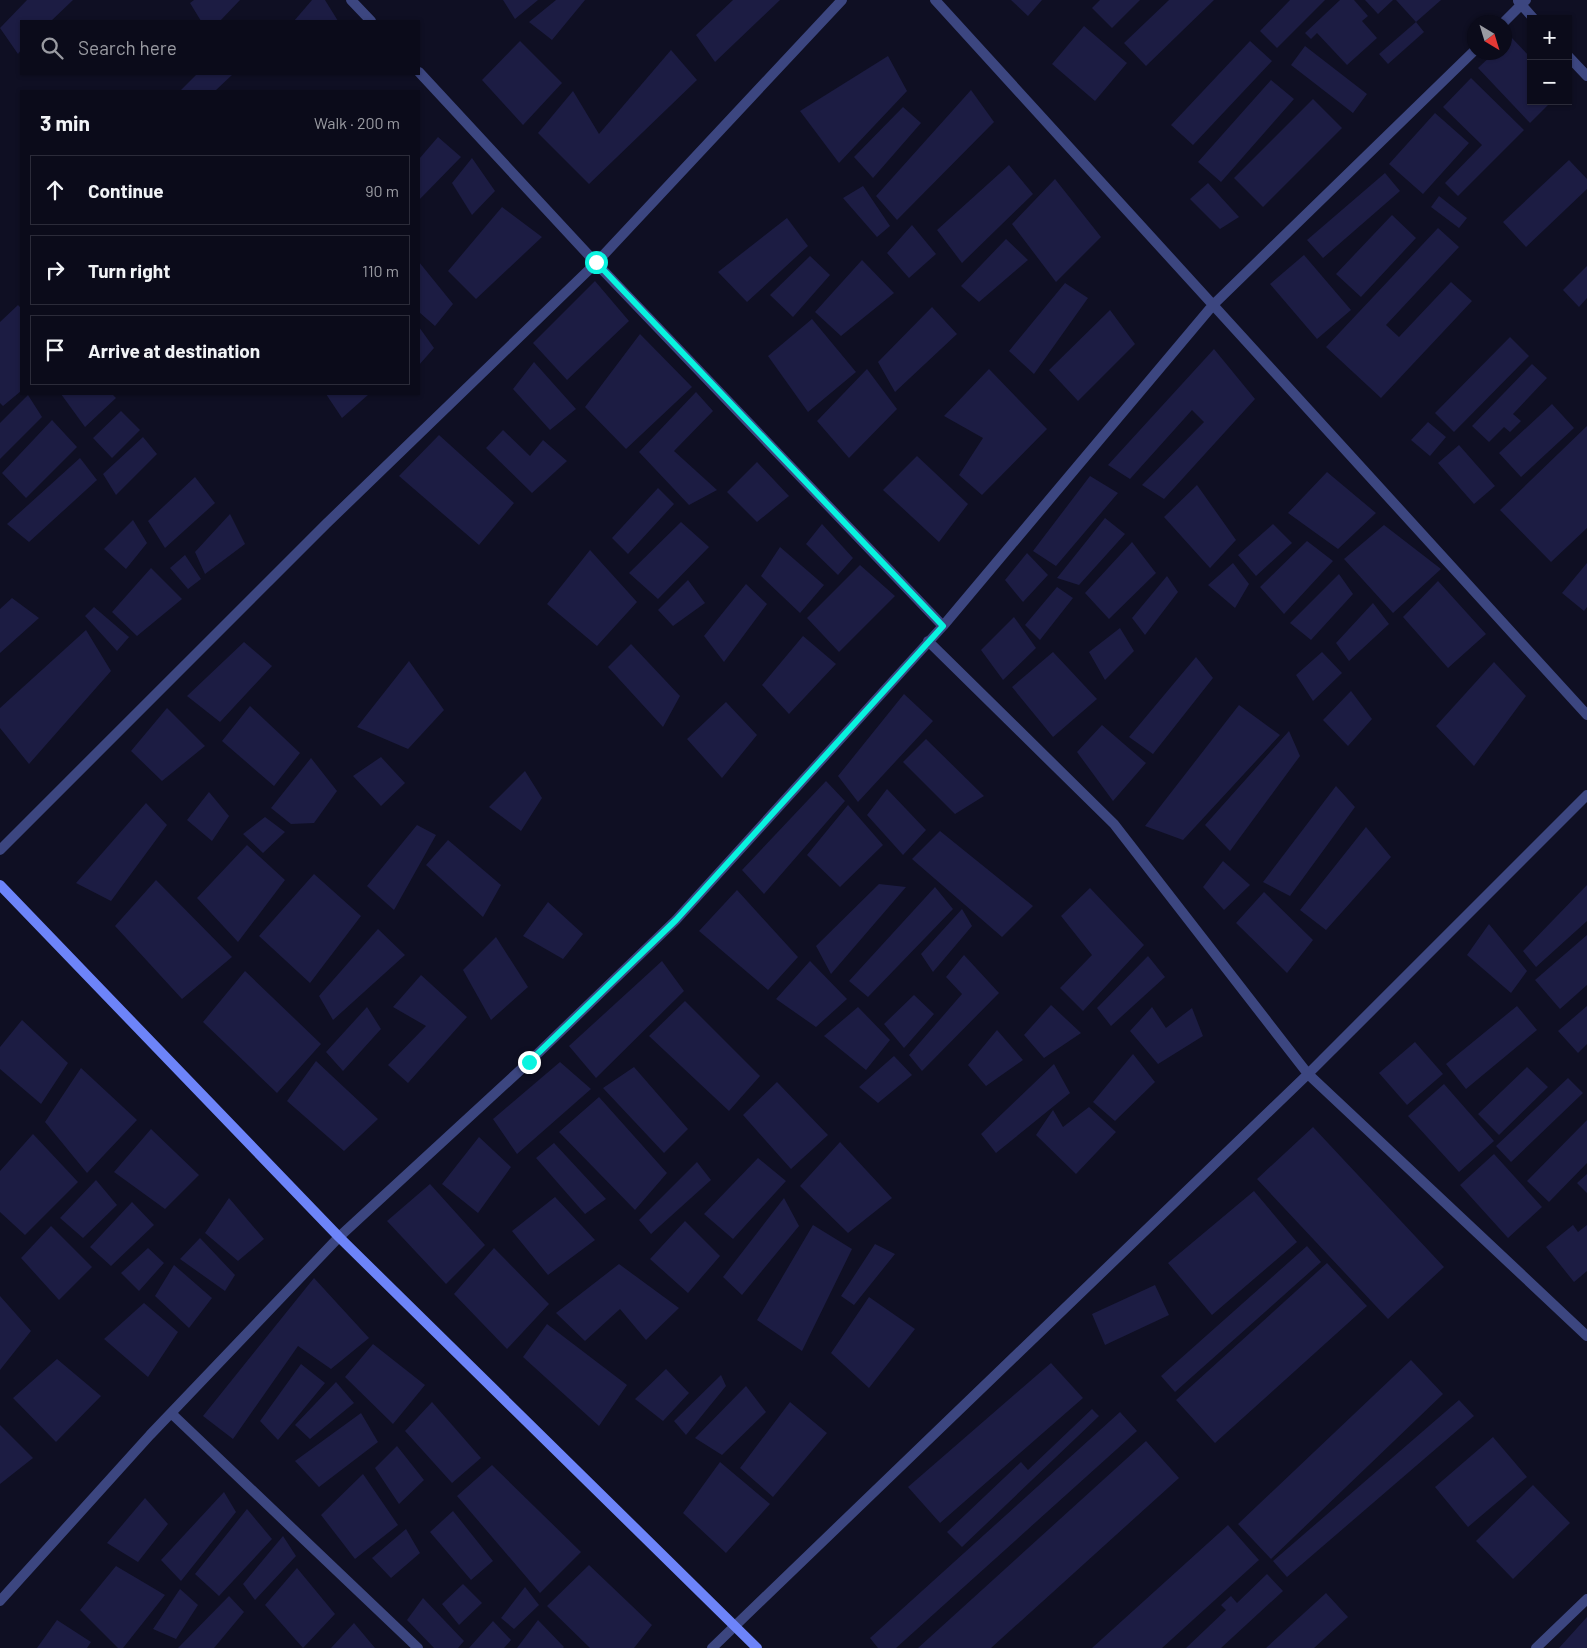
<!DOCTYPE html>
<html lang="en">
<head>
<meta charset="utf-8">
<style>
	body { margin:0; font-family:Barlow,sans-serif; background:#191927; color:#f1f3f6 }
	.controls { position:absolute; right:15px; top:15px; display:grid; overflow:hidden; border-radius:0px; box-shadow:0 1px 4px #0004 }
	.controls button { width:45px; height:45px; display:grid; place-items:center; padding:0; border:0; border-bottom:1px solid #2b2b39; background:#0b0b1a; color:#f1f3f6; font:25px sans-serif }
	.compass { position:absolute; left:1467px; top:15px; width:45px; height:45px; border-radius:50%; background:#0b0b1a; box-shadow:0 1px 4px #0004; rotate:142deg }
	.stop { position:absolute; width:15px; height:15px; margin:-11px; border:4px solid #09f3df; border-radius:50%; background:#fff }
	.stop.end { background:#09f3df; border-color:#fff; box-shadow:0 1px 5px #0008 }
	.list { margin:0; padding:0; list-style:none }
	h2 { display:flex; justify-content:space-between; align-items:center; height:65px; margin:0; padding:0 20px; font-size:21px }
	h2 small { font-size:16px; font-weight:400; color:#9a9ba2 }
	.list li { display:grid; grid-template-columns:32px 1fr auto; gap:15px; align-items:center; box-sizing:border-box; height:70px; margin:0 10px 10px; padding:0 10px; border:1px solid #2b2b39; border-radius:0px }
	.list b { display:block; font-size:19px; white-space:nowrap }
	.list em { font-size:16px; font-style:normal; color:#9a9ba2 }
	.icon { flex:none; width:28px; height:28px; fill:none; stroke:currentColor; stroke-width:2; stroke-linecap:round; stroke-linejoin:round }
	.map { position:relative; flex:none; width:1587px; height:1648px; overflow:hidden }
	.search { position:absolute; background:#0b0b1a; box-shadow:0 1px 4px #0004; left:20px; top:20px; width:400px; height:55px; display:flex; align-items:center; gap:12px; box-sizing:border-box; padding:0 18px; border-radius:0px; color:#9a9ba2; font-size:19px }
	.panel { position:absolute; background:#0b0b1a; box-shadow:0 1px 4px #0004; left:20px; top:90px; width:400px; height:305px; border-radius:0px }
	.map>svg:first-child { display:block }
</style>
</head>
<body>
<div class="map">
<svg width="1587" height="1648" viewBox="0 0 1587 1648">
	<rect width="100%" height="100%" fill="#0f0f23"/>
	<path fill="#1c1c43" d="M27 0H73L51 21H21V50L18 54 0 28Z
		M194 0H240L220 21H201L190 3Z
		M312 0H325L338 21H294Z
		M503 0H538L515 19Z
		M556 0H585L552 40 529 22Z
		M733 0H780L715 62 696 35Z
		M1011 0H1042L1028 16Z
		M1100 0H1140L1112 28 1092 8Z
		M1169 0H1214L1146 66 1124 43Z
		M1290 0H1325L1277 48 1260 31Z
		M1340 0H1354L1368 16 1362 21 1377 38 1347 65 1317 33 1311 39 1305 33Z
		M1365 0H1393L1378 14Z
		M1396 0H1441L1416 22 1424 32 1388 64 1379 54 1416 22Z
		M1084 26 1127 63 1095 101 1052 64Z
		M1511 37 1531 58V101H1552L1530 123 1478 68 1495 52H1504V43Z
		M520 41 562 83 523 125 482 80Z
		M1250 41 1272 61 1193 145 1171 125Z
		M1305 46 1367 94 1353 113 1291 65Z
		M671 50 697 80 589 184 538 133 573 91 599 134Z
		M888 56 907 91 839 163 800 111Z
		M197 74H233L215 91H180Z
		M1471 78 1524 130 1458 196 1445 183 1482 145 1443 107Z
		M1271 80 1294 99 1221 182 1198 162Z
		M971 90 994 122 897 220 876 196Z
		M1313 99 1342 128 1263 207 1234 178Z
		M903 107 921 123 873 178 854 157Z
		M1435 113 1469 143 1423 194 1389 164Z
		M438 137 461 157 419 200V159Z
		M472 158 495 191 472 215 452 183Z
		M1569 160 1587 179V189L1526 247 1503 222Z
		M1009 165 1033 194 962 263 937 230Z
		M1385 173 1400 191 1323 258 1307 240Z
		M1055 179 1101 237 1056 282 1012 224Z
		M1208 183 1239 217 1220 229 1190 199Z
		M863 186 890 226 877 237 843 198Z
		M1439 196 1467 218 1459 228 1431 207Z
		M502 207 542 237 476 299 448 271Z
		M1392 215 1416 238 1361 297 1336 274Z
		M787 218 808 246 747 302 718 272Z
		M912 225 936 254 909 278 887 253Z
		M1438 228 1459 247 1386 325 1399 337 1451 282 1472 301 1381 398 1326 347Z
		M1006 239 1028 260 979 302 961 286Z
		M1304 255 1351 310 1317 339 1270 284Z
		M810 256 830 275 793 317 770 295Z
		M862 260 894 293 841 336 815 312Z
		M419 262 453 304 435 326 419 312Z
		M1587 266V298L1579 307 1563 290Z
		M595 281 629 321 567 380 533 343Z
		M1065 283 1088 298 1034 374 1009 351Z
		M18 305 21 308V391L3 406 0 403V322Z
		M932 307 957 334 895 392 878 362Z
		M1110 310 1135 344 1078 401 1049 370Z
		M812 319 856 372 808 412 768 356Z
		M419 327 434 348 419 365Z
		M640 334 692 387 626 449 585 407Z
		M1510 337 1529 356 1454 432 1435 413Z
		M1214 349 1255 399 1164 499 1142 485 1204 422 1192 410 1130 479 1108 465Z
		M534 362 576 409 550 430 513 389Z
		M1532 364 1547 378 1513 414 1521 421 1510 432 1504 427 1489 442 1472 426Z
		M867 369 897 409 849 458 817 421Z
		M989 369 1047 429 982 495 959 475 983 438 944 416Z
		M696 392 713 411 674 451 717 490 689 505 639 452Z
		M61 394H112L116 398 85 427Z
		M326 394H369L342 418Z
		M28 395 42 417 0 459V423Z
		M1552 404 1574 428 1521 477 1499 453Z
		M121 411 140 430 112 458 93 438Z
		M52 420 77 447 26 498 2 473Z
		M1428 422 1446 437 1430 456 1411 440Z
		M1587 426V528L1551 562 1500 510Z
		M503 430 530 456 543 440 567 461 532 493 486 448Z
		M439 435 514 503 479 545 399 476Z
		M143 437 157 454 116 495 103 474Z
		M1459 445 1495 486 1474 504 1438 463Z
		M917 456 968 504 939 542 883 490Z
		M80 458 97 480 29 542 7 524Z
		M757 462 789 496 757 522 727 492Z
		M1327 472 1376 513 1338 549 1288 513Z
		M1090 476 1118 493 1056 566 1033 551Z
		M195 477 215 503 165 548 148 521Z
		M1197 485 1236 540 1210 568 1164 517Z
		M658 488 674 504 628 554 612 538Z
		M230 514 245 544 205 574 195 552Z
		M1105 518 1125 534 1079 585 1057 578Z
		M133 520 147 543 126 569 104 549Z
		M681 522 709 547 658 599 629 573Z
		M822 524 853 558 838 575 806 544Z
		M1273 524 1292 543 1256 576 1238 555Z
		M1384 525 1441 569 1393 613 1344 559Z
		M1307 541 1333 561 1284 614 1260 587Z
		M1132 542 1156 573 1109 619 1085 593Z
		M780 547 824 585 800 613 761 576Z
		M590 550 637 602 597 646 547 604Z
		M1027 553 1048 575 1023 602 1005 580Z
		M185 555 201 579 188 589 170 568Z
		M1233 563 1249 584 1235 608 1208 585Z
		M1587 563V607L1584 611 1562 593Z
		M860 565 895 596 839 652 807 618Z
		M151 568 182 599 137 636 112 612Z
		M1339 574 1353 594 1311 640 1290 623Z
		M1167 576 1178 592 1145 635 1132 618Z
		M688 580 705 603 673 626 658 610Z
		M1438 581 1486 634 1448 668 1403 617Z
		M746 584 767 604 724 662 704 636Z
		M1057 587 1073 598 1040 640 1025 625Z
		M12 598 39 618 0 653V609Z
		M1373 603 1389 624 1349 661 1336 643Z
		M94 607 129 637 117 651 85 616Z
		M1014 617 1036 648 1003 680 981 650Z
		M1120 628 1134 651 1105 680 1089 652Z
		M86 630 111 671 29 764 0 728V708Z
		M803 636 836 664 789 714 762 685Z
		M244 642 272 666 220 722 187 696Z
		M631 644 680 696 663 727 608 667Z
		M1053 652 1097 699 1053 737 1012 687Z
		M1322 652 1342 673 1313 701 1296 675Z
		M1196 657 1213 678 1153 754 1129 737Z
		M409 661 444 710 408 749 357 727Z
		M1494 662 1526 696 1474 766 1436 726Z
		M1351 691 1372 719 1348 746 1323 720Z
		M904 694 933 721 858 802 838 776Z
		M726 702 757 735 722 778 687 739Z
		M1239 705 1280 735 1183 840 1145 826Z
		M250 706 300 753 274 786 222 741Z
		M167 708 205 746 162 781 131 751Z
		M1102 725 1146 763 1113 801 1077 752Z
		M1289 731 1300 756 1230 851 1205 825Z
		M926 739 984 796 955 814 903 762Z
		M381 757 405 783 381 806 353 776Z
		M311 758 337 791 314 823 291 824 271 808Z
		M525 771 542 798 521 831 489 807Z
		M826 781 845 801 764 894 742 870Z
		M1336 786 1355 807 1290 896 1263 882Z
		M887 789 926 830 903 855 867 815Z
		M209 792 229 816 212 841 187 820Z
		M146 803 167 825 111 901 76 883Z
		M848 805 883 845 840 887 807 855Z
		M265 817 285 832 263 853 243 834Z
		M417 825 436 835 394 910 367 886Z
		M1366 827 1391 857 1326 930 1300 910Z
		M940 831 1033 906 1002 937 912 859Z
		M448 840 501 885 483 917 426 865Z
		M247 845 285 880 238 942 197 898Z
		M1223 861 1250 885 1224 910 1203 887Z
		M314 874 361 916 310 983 259 936Z
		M156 880 232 957 182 999 115 926Z
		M879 884 906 887 831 974 816 946Z
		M1587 885V921L1536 967 1523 951Z
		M935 887 953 909 868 997 849 981Z
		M1090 888 1144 945 1083 1011 1060 988 1092 955 1061 916Z
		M737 890 798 957 768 990 699 931Z
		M1264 892 1313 940 1287 973 1236 923Z
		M548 902 583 934 563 959 523 936Z
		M962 909 972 926 933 972 921 954Z
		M1489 924 1527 971 1511 993 1467 955Z
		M378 929 405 955 333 1020 319 996Z
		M1587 935V985L1560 1009 1535 980Z
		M496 937 528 987 491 1020 463 970Z
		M964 955 999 993 922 1071 909 1055 962 994 946 977Z
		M1148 956 1165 977 1111 1026 1097 1008Z
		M662 961 684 991 596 1078 569 1046Z
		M810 961 847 999 816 1027 776 999Z
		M245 971 321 1044 277 1093 203 1022Z
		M421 975 467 1017 408 1083 388 1065 426 1026 393 1007Z
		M914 995 934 1014 904 1048 884 1024Z
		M685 1001 760 1076 729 1111 649 1036Z
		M1051 1005 1081 1033 1044 1058 1024 1035Z
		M1517 1006 1537 1030 1466 1089 1446 1064Z
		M1587 1006V1044L1578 1053 1558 1031Z
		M367 1007 381 1029 343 1071 326 1052Z
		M858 1007 890 1040 866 1070 824 1036Z
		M1152 1007 1166 1028 1192 1008 1203 1036 1158 1064 1130 1031Z
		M22 1020 68 1063 41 1104 0 1069V1047Z
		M997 1030 1023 1060 986 1086 968 1065Z
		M1415 1042 1443 1074 1407 1105 1379 1073Z
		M1133 1054 1155 1082 1115 1121 1093 1102Z
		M894 1056 912 1075 878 1103 859 1087Z
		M316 1061 378 1119 344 1151 287 1101Z
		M560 1062 591 1089 517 1154 493 1119Z
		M1054 1064 1070 1093 996 1153 981 1134Z
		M634 1067 688 1129 664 1153 603 1088Z
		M1527 1067 1548 1087 1499 1135 1478 1114Z
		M81 1068 137 1120 87 1173 45 1122Z
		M1568 1078 1583 1093 1511 1162 1496 1146Z
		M777 1082 828 1135 791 1169 743 1115Z
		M1444 1084 1494 1141 1459 1172 1408 1116Z
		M599 1097 667 1173 635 1210 559 1132Z
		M1089 1107 1116 1132 1076 1174 1036 1135 1053 1110 1063 1127Z
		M1587 1120V1163L1549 1202 1527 1181Z
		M1313 1127 1444 1267 1388 1319 1257 1179Z
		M151 1129 199 1175 165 1209 114 1172Z
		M33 1134 78 1182 25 1235 0 1212V1171Z
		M479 1137 511 1167 478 1213 442 1184Z
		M840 1142 892 1198 848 1233 800 1186Z
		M554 1143 606 1199 585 1214 536 1158Z
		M1494 1154 1542 1207 1508 1238 1460 1185Z
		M758 1158 786 1181 733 1239 704 1214Z
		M697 1162 711 1180 651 1234 639 1220Z
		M1587 1174V1193L1577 1183Z
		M96 1180 117 1205 83 1238 60 1218Z
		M430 1184 485 1245 446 1284 387 1221Z
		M1254 1191 1297 1242 1212 1315 1168 1263Z
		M555 1197 595 1240 548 1275 512 1231Z
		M229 1198 264 1239 238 1261 205 1233Z
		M784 1198 799 1226 742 1295 723 1277Z
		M132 1202 154 1225 111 1266 90 1247Z
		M685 1221 720 1256 688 1293 650 1259Z
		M813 1225 852 1249 802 1351 757 1320Z
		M1573 1225 1578 1232 1587 1225V1271L1574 1282 1546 1247Z
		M51 1226 92 1267 59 1300 21 1258Z
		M200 1238 235 1275 225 1291 180 1259Z
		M875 1244 895 1254 854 1305 841 1296Z
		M1307 1246 1321 1262 1175 1392 1161 1376Z
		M148 1248 164 1263 139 1291 121 1273Z
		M494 1248 549 1304 507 1349 454 1294Z
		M1327 1263 1367 1306 1215 1443 1176 1400Z
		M619 1264 679 1308 646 1340 620 1309 585 1341 556 1313Z
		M174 1265 212 1298 189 1328 155 1296Z
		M314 1278 369 1338 331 1369 298 1346 233 1439 203 1416Z
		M1155 1285 1169 1315 1105 1345 1092 1314Z
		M0 1296 31 1331 0 1370Z
		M869 1297 915 1329 869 1388 831 1353Z
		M144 1303 178 1332 148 1377 104 1339Z
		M547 1324 627 1385 599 1426 523 1357Z
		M373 1344 425 1385 393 1424 345 1377Z
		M57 1359 101 1396 56 1442 13 1398Z
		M1411 1360 1443 1394 1271 1559 1238 1524Z
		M1051 1363 1083 1398 940 1523 908 1487Z
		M301 1364 325 1383 278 1440 260 1421Z
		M666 1369 689 1393 663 1421 635 1399Z
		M721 1375 726 1386 686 1435 674 1421Z
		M336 1382 354 1403 310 1439 295 1425Z
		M746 1386 766 1412 722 1455 695 1438Z
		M1459 1400 1474 1416 1287 1577 1273 1561Z
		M432 1402 481 1458 452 1483 405 1431Z
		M790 1402 827 1433 773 1497 740 1468Z
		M1092 1409 1099 1416 962 1547 947 1532 1021 1462 1028 1470Z
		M1120 1412 1137 1431 896 1648H878L870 1638Z
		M361 1413 378 1442 319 1487 295 1461Z
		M0 1425 33 1458 0 1484Z
		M1493 1437 1527 1477 1468 1527 1435 1487Z
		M1146 1441 1179 1478 991 1648H918Z
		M397 1446 424 1480 399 1504 375 1468Z
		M720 1462 770 1504 726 1553 683 1513Z
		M492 1465 581 1552 540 1593 457 1496Z
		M363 1474 398 1525 355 1559 321 1515Z
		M1533 1485 1570 1523 1513 1579 1476 1541Z
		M224 1492 236 1512 181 1581 161 1560Z
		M145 1498 168 1524 138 1562 107 1543Z
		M247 1509 272 1539 219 1596 195 1574Z
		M453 1511 493 1561 471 1580 430 1532Z
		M1228 1525 1259 1560 1162 1648H1092Z
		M406 1529 420 1553 391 1578 372 1558Z
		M283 1536 296 1556 255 1600 243 1584Z
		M589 1565 652 1625 634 1648H590L547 1606Z
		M116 1566 165 1595 123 1648H118L80 1610Z
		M297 1568 335 1614 303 1648 265 1605Z
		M1267 1574 1283 1591 1221 1648H1186L1226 1610 1221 1605 1231 1596 1237 1603Z
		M463 1584 482 1603 459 1625 442 1604Z
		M525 1587 539 1605 514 1629 501 1618Z
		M180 1589 198 1605 176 1639 153 1629Z
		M1326 1593 1348 1617 1314 1648H1266Z
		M229 1596 244 1612 214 1648H178Z
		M423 1598 464 1641 458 1648H434L407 1620Z
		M1587 1617V1648H1559Z
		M57 1620 91 1642 87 1648H37Z
		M538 1620 564 1647 563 1648H517Z
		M493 1621 511 1640 504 1648H469Z
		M354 1623 375 1648H331Z"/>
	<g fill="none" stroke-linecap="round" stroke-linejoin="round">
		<path stroke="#3c4680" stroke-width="10" d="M351 0 371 21
			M935 0 1587 715
			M1518 1 1534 19
			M1504 22 1526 0
			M1568 56 1587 76
			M419 72 596 263 943 626
			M928 641 1114 824 1308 1074 1587 1336
			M0 850 326 524 596 263 842 0
			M171 1413 418 1648
			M0 1601 150 1435 339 1237 529 1062 676 920 943 626 1213 305 1474 51
			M712 1648 1308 1074 1587 795
			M1536 1648 1587 1599"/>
		<path stroke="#6d84f9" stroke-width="10" d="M0 885 339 1237 757 1648"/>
	</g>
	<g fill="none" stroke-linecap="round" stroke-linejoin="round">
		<path stroke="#09f3df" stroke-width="6" d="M529 1062 676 920 943 626 596 262"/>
	</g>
</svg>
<div class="controls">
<button>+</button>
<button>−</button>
</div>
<svg class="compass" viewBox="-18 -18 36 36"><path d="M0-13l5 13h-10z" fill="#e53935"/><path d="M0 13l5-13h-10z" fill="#9a9ba2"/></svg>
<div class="stop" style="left:596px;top:262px"></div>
<div class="stop end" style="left:529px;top:1062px"></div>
<div class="search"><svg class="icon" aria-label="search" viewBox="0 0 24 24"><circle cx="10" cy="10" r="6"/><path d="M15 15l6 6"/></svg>Search here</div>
<section class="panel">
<h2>3 min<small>Walk · 200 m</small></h2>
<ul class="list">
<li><svg class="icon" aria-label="ahead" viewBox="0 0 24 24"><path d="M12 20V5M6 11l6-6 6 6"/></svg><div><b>Continue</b></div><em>90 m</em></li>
<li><svg class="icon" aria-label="right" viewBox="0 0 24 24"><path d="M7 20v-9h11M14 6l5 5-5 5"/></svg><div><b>Turn right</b></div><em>110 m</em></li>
<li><svg class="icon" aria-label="arrive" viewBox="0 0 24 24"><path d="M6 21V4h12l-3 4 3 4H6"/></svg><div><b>Arrive at destination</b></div></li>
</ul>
</section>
</div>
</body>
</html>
